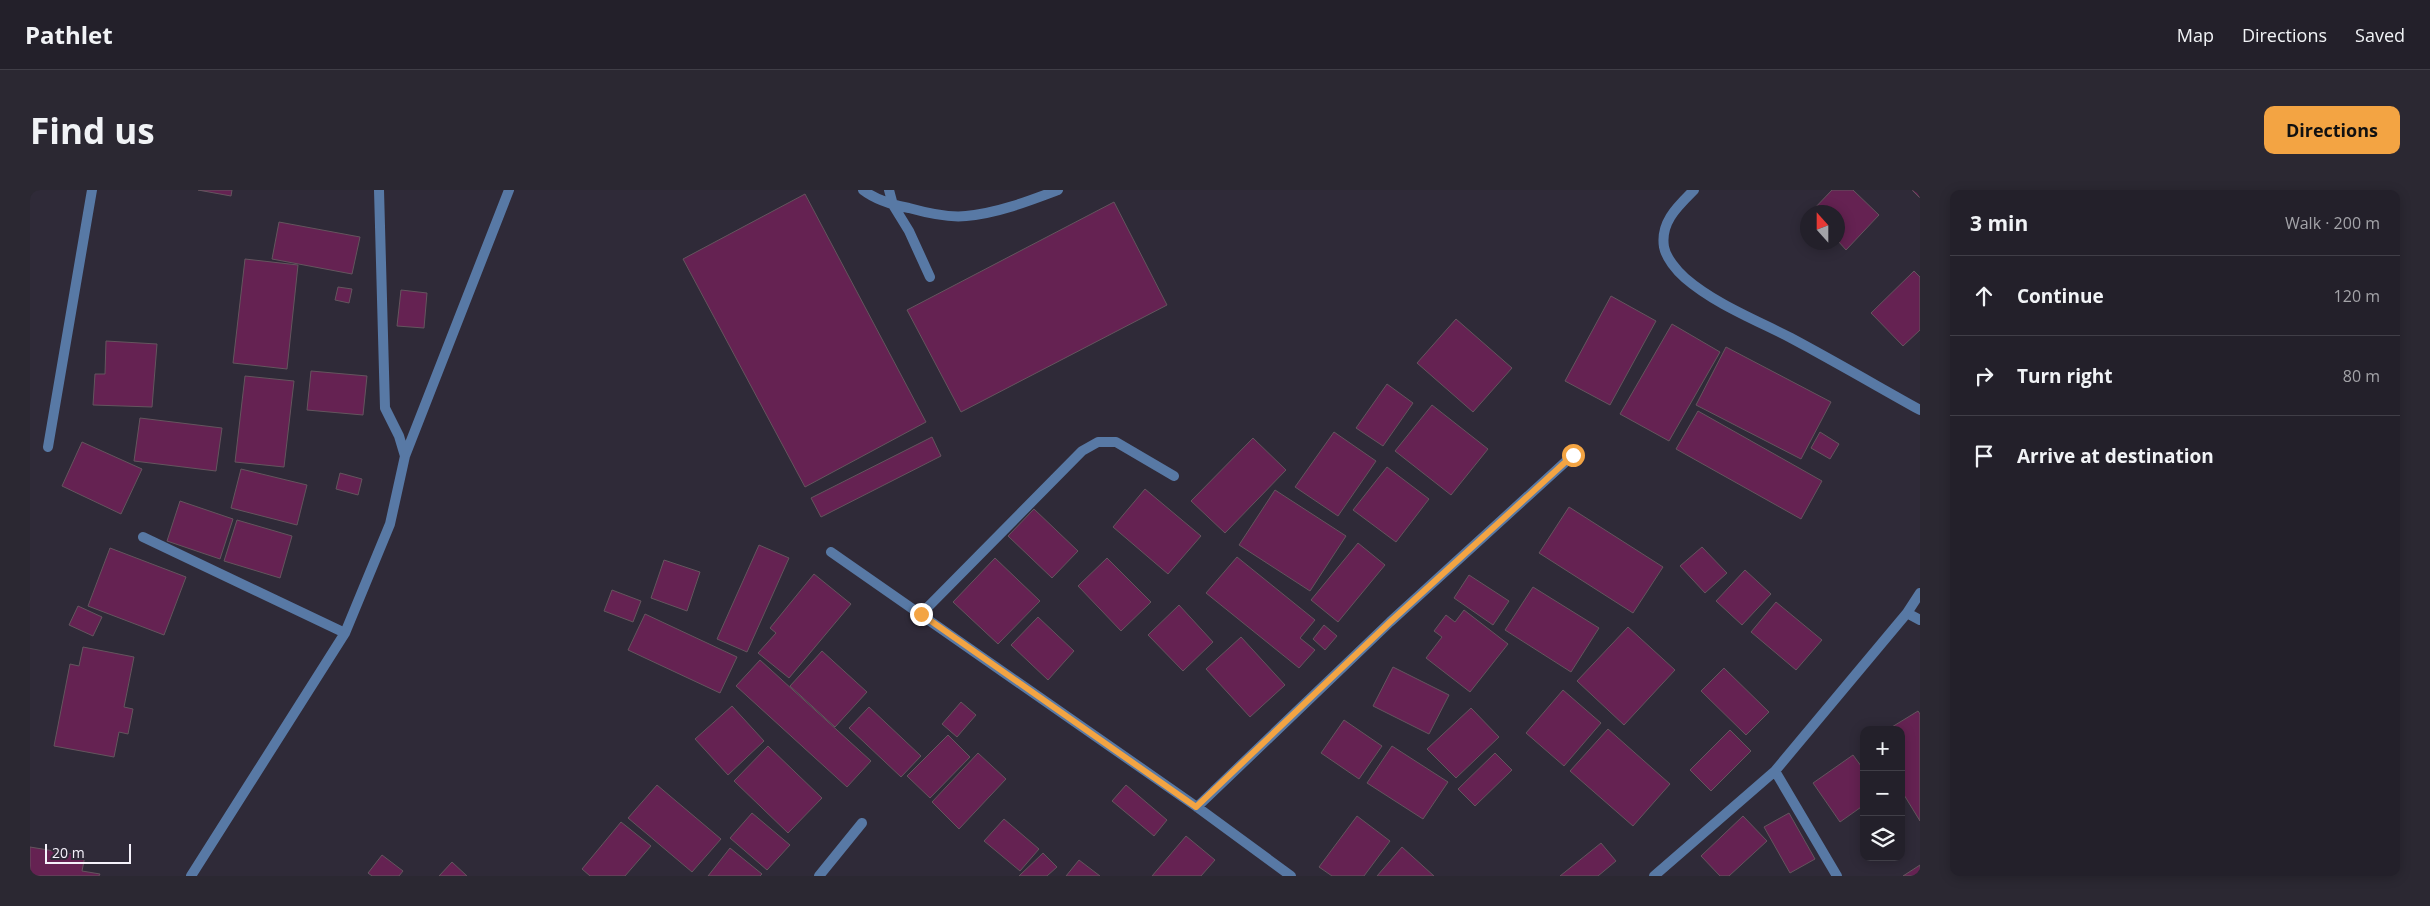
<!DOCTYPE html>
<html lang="en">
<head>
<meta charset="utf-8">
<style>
	body { margin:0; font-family:"Open Sans",sans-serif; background:#2b2832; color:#f1f3f6 }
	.controls { position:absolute; right:15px; bottom:15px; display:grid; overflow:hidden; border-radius:10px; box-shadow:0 2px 12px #0003 }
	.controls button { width:45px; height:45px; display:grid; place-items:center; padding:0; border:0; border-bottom:1px solid #403e47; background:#23202a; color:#f1f3f6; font:25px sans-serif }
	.compass { position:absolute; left:1770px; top:15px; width:45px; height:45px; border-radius:50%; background:#23202a; box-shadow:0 2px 12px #0003; rotate:339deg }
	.scale { position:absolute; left:15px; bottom:12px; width:86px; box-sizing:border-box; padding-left:5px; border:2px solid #f5f2fb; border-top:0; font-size:14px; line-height:18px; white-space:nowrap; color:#f5f2fb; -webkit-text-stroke:4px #2f2a38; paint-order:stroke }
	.stop { position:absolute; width:15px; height:15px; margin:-11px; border:4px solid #f3a443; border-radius:50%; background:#fff }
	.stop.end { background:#f3a443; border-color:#fff; box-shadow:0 1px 5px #0008 }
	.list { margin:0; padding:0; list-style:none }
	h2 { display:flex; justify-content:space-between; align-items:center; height:65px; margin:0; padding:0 20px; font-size:21px }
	h2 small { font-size:16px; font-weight:400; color:#a3a3a8 }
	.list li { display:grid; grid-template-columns:32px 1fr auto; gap:15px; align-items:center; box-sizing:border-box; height:80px; padding:0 20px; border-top:1px solid #403e47 }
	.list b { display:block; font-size:19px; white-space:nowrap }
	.list em { font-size:16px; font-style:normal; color:#a3a3a8 }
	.icon { flex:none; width:28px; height:28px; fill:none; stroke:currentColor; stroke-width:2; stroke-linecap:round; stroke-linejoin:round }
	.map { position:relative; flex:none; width:1890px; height:686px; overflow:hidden; border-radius:10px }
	header { display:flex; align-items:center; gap:30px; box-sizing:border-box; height:70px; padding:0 25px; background:#23202a; border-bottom:1px solid #403e47 }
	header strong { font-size:24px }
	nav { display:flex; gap:28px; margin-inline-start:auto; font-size:18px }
	.intro { display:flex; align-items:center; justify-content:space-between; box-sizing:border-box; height:120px; padding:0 30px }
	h1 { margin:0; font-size:35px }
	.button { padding:12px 22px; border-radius:10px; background:#f3a443; color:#111; font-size:18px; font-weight:700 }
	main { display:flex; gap:30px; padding:0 30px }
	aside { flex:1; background:#23202a; border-radius:10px; box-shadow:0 2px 12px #0003 }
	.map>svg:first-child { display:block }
</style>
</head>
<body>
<header>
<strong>Pathlet</strong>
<nav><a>Map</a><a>Directions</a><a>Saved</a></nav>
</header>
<div class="intro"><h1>Find us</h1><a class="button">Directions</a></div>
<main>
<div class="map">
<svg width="1890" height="686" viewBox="0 0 1890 686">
	<rect width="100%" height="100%" fill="#2f2a38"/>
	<path fill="#652252" stroke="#64555e" d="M168 0H202L201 6Z
		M1802 0H1823L1849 25 1816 60 1808 51V22H1781Z
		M1882 0H1890V8Z
		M775 4 896 232 775 297 653 69Z
		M1084 12 1137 115 931 222 877 120Z
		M249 32 330 47 322 84 242 69Z
		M215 69 268 75 257 179 203 173Z
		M1884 81 1890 87V140L1873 156 1841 123Z
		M308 97 322 99 319 113 305 110Z
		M371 100 397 103 394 138 367 136Z
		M1581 106 1626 131 1580 215 1535 191Z
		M1426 129 1482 178 1443 222 1387 173Z
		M1642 134 1690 162 1639 251 1590 224Z
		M76 151 127 154 122 217 63 215 65 184H75Z
		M1696 157 1801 212 1771 269 1666 215Z
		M281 181 337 186 333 225 277 220Z
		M215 186 264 191 254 277 205 272Z
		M1357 194 1383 213 1353 256 1326 238Z
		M1402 215 1458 259 1421 305 1365 261Z
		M1668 221 1792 291 1771 329 1646 259Z
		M110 228 192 238 186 281 104 271Z
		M1304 242 1346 271 1308 326 1265 297Z
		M1790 242 1809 254 1800 269 1781 258Z
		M902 247 911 266 791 327 781 308Z
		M1223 248 1256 280 1195 343 1161 311Z
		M52 252 112 279 91 324 32 296Z
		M1357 277 1399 309 1366 352 1323 320Z
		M211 279 277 295 267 335 201 318Z
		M310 283 332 289 328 305 306 299Z
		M1115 299 1171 346 1138 384 1083 337Z
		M1245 300 1316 346 1280 401 1209 355Z
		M150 311 203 329 190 369 137 351Z
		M1539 317 1633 377 1603 423 1509 363Z
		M1004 319 1048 361 1022 388 978 346Z
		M207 330 262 346 250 388 194 371Z
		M1328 353 1355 375 1308 432 1281 410Z
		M729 355 759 368 717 462 687 449Z
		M1672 357 1697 383 1675 403 1650 376Z
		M80 358 156 387 134 445 58 416Z
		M1207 367 1285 430 1270 448 1285 460 1269 478 1176 403Z
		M965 368 1010 411 968 454 923 412Z
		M1077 368 1121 412 1091 441 1048 396Z
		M634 370 670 382 657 421 621 408Z
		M1715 380 1741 404 1712 435 1686 411Z
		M784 384 821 414 759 488 728 463 746 443 740 438Z
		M1439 385 1479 411 1463 435 1424 408Z
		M1503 397 1569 438 1541 482 1475 440Z
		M582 400 611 411 603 432 574 421Z
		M1746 412 1792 450 1766 480 1721 442Z
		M1149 415 1183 452 1153 481 1118 445Z
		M48 416 72 427 63 446 39 435Z
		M1434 420 1478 454 1440 502 1396 468 1412 447 1404 441 1416 425 1425 432Z
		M615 424 707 467 690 503 598 460Z
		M1008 427 1044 461 1018 490 981 455Z
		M1294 435 1307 446 1295 460 1283 449Z
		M1598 437 1645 480 1594 535 1547 491Z
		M1211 447 1255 495 1220 527 1176 479Z
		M53 457 104 467 94 517 103 519 98 544 89 542 84 567 24 556 40 474 49 476Z
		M792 461 837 502 805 537 760 496Z
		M730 470 841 571 817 597 706 496Z
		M1363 477 1419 505 1399 544 1343 516Z
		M1694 478 1739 522 1716 545 1671 501Z
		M1533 500 1571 533 1534 576 1496 543Z
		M931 512 946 525 927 547 912 534Z
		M702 516 734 551 698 585 665 549Z
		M839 517 891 566 871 587 819 538Z
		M1441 518 1469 547 1426 588 1397 559Z
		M1888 521 1890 524V631L1871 600V540H1857Z
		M1314 530 1352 556 1329 589 1291 563Z
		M1578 539 1640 594 1603 636 1540 581Z
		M1700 540 1721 561 1681 601 1660 580Z
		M918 545 940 567 900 608 877 586Z
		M738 556 792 608 758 643 704 591Z
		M1362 556 1418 592 1393 629 1337 593Z
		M948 563 976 589 929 639 902 612Z
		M1465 563 1482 580 1445 616 1428 599Z
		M1823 565 1834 580V615L1810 632 1783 593Z
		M627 595 691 649 662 682 598 628Z
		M1096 595 1137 630 1124 646 1082 611Z
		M722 623 760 655 737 680 700 648Z
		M1759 623 1785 669 1760 683 1734 637Z
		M1327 626 1360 651 1334 686H1302L1289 677Z
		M1713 626 1737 651 1699 686H1690L1671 666Z
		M974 629 1009 659 990 681 954 651Z
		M591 632 621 656 595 686H560L552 679Z
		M1156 646 1185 670 1171 686H1122Z
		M1571 653 1586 671 1568 686H1530Z
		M0 657 55 666 52 681 70 684 69 686H0Z
		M1372 657 1404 686H1347Z
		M700 658 732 684 730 686H678Z
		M1013 663 1027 677 1017 686H989Z
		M352 665 373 681 369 686H342L338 683Z
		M1049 670 1070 686H1036Z
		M422 672 437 686H409Z
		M1890 675V686H1873Z"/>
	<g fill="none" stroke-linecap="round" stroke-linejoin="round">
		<path stroke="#5879a5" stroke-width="10" d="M833 0C846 10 863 15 879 18 897 23 918 28 936 26 968 23 999 11 1028 0
			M859 0 863 15 879 41 900 87"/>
		<path stroke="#5879a5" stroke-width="10" d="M349 0 355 218 369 246 375 266
			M1664 0C1648 16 1630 32 1634 57 1636 68 1647 81 1655 88 1685 114 1726 130 1761 148 1804 171 1847 196 1890 220
			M18 257 62 0
			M113 347 315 443
			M801 362 1167 617 1261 686
			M1877 423 1890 430
			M891 424 1052 261 1068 252H1086L1144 286
			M1745 581 1807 686
			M1167 617 1360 432 1543 265
			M161 686 315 443 360 334 375 266 479 0
			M789 686 832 633
			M1624 686 1745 581 1877 423 1890 403"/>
	</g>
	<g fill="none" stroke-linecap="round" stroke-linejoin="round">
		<path stroke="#f3a443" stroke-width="6" d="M891 424 1166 617 1360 432 1543 265"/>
	</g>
</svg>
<div class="controls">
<button>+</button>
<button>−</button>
<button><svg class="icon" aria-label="layers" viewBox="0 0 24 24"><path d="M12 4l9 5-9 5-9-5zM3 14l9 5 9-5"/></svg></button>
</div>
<svg class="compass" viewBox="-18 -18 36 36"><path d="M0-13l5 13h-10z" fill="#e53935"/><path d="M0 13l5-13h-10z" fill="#a3a3a8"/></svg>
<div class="scale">20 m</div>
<div class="stop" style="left:1543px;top:265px"></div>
<div class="stop end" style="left:891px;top:424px"></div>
</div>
<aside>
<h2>3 min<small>Walk · 200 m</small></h2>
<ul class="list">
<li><svg class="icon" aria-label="ahead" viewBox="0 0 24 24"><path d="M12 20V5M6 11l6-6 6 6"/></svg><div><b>Continue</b></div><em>120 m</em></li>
<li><svg class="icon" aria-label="right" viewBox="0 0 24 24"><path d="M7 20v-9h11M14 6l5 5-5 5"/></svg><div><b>Turn right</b></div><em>80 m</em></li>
<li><svg class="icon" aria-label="arrive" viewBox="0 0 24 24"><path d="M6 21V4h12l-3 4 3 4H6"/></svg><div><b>Arrive at destination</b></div></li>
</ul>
</aside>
</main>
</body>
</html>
